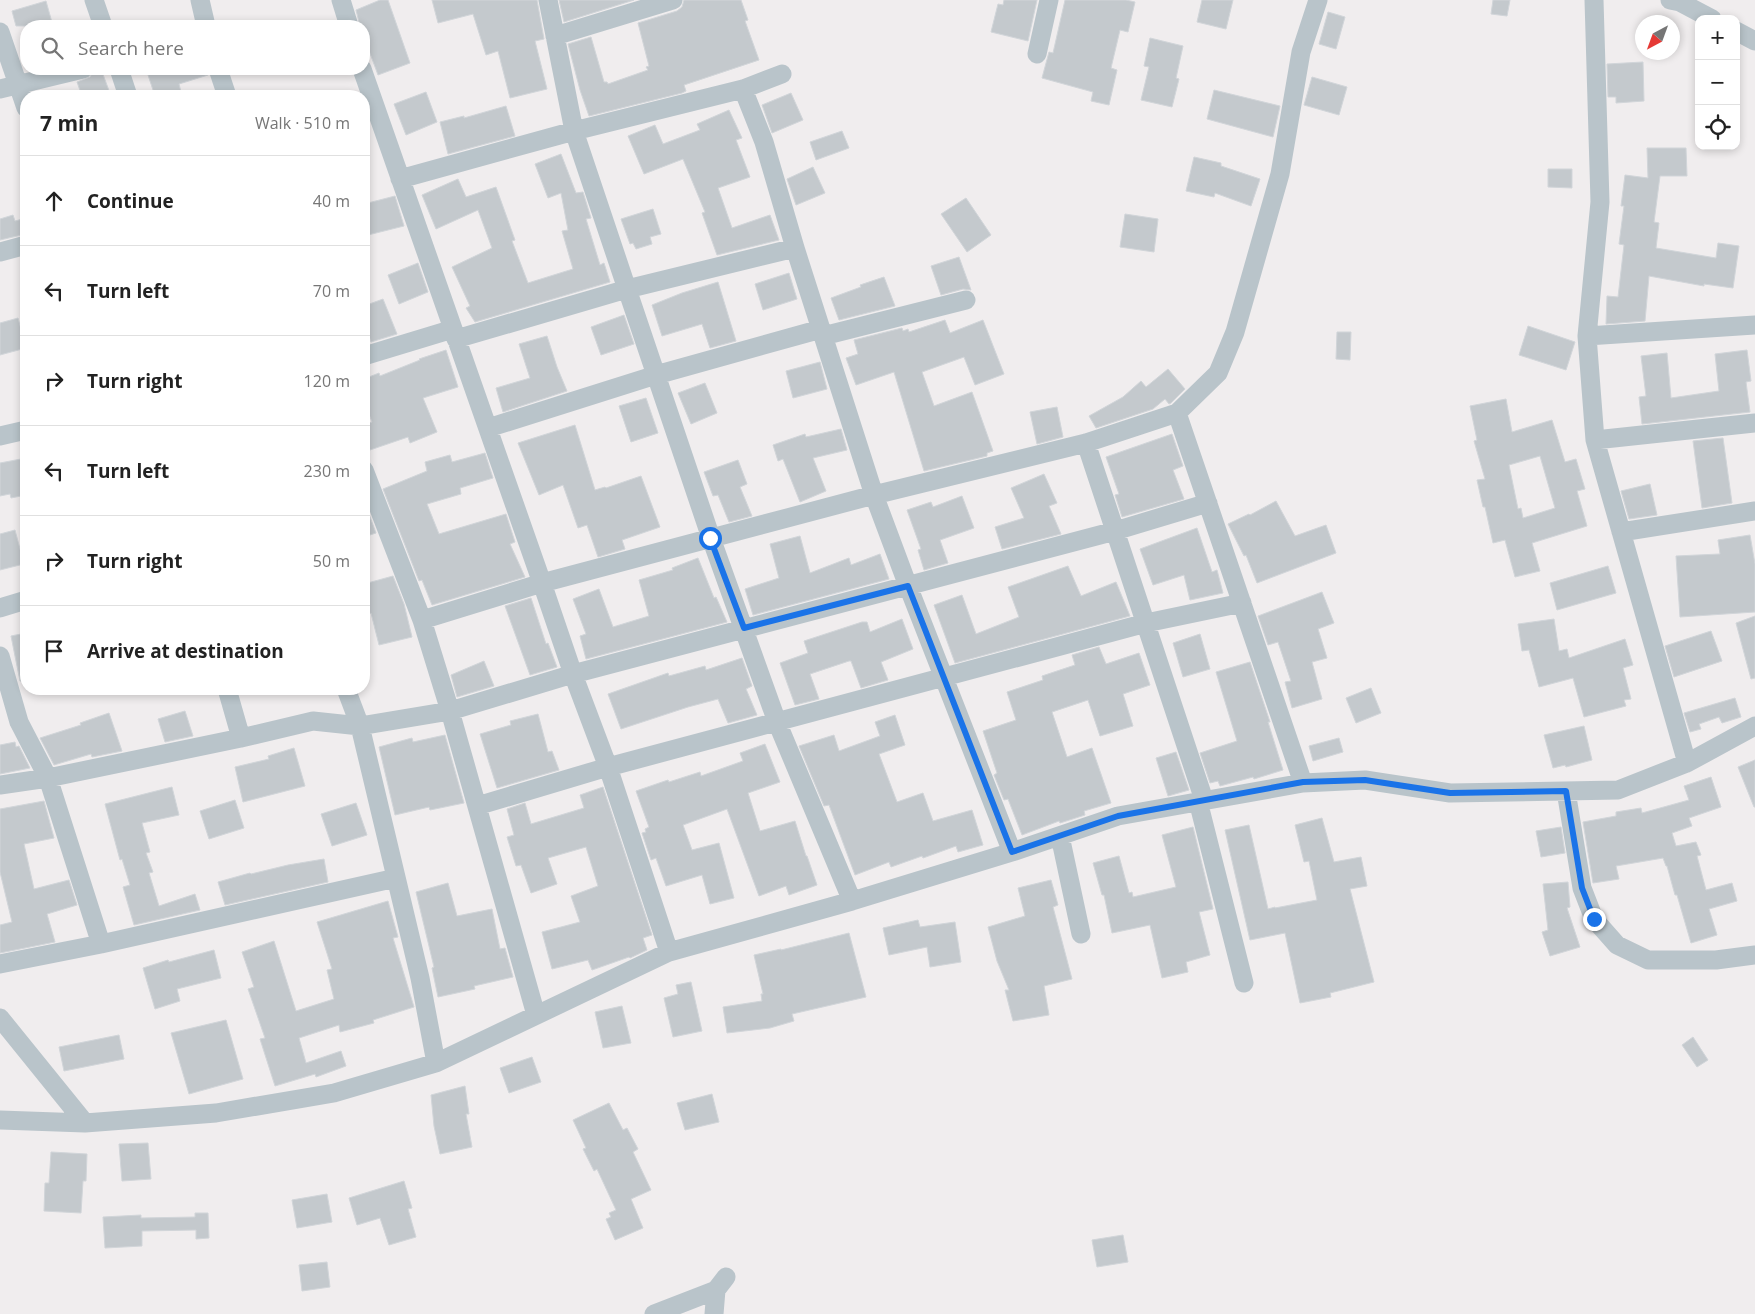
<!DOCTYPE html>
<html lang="en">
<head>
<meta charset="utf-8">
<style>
	body { margin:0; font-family:"Open Sans",sans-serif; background:#f6f6f6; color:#222 }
	.controls { position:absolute; right:15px; top:15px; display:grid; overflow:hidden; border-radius:10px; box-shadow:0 2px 8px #0003 }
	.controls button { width:45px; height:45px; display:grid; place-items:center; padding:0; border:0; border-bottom:1px solid #e0e0e0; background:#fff; color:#222; font:25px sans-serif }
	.compass { position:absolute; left:1635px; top:15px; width:45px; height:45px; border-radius:50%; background:#fff; box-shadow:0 2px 8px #0003; rotate:221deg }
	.stop { position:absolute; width:15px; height:15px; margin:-11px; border:4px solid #1a73e8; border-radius:50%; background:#fff }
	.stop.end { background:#1a73e8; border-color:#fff; box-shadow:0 1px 5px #0008 }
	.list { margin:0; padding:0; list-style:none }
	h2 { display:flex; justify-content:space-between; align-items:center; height:65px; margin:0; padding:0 20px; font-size:21px }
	h2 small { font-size:16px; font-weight:400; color:#767676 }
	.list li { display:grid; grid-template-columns:32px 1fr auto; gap:15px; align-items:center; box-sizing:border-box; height:90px; padding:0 20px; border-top:1px solid #e0e0e0 }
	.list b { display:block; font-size:19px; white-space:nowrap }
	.list em { font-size:16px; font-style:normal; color:#767676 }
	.icon { flex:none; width:28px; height:28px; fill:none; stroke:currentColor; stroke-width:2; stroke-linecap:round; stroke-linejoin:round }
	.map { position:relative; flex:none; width:1755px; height:1314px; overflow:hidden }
	.search { position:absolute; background:#fff; box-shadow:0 2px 8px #0003; left:20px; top:20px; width:350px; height:55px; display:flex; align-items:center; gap:12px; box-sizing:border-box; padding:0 18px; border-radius:20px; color:#767676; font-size:19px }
	.panel { position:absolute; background:#fff; box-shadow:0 2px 8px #0003; left:20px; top:90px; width:350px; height:605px; border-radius:20px }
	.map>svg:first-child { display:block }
</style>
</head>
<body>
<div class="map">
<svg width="1755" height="1314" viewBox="0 0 1755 1314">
	<rect width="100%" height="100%" fill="#f0edee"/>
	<path fill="#c4c9cd" stroke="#d1d5d9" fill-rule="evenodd" d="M380 0H388L410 63 378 75 364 37V26H360L356 10Z
		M432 0H537L544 39 535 41 547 89 510 98 498 51 486 55 473 14 438 23Z
		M559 0H634L564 22Z
		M684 0H741L748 20 745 21 759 60 684 85 686 91 682 93 589 116 580 90 568 44 591 37 604 82H607L608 84 648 70 646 67 649 66 638 23 677 11 682 7Z
		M1004 0H1037L1028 41 991 32 998 4 1003 5Z
		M1065 0H1126L1135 2 1128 32 1120 30 1111 68 1117 70 1109 105 1091 101 1093 92 1042 78 1049 52 1053 53Z
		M1202 0H1233L1226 29 1197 22Z
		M1493 0H1510L1507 16 1491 14Z
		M46 1 53 26H16L12 11Z
		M1328 12 1345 17 1336 49 1319 44Z
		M1150 38 1183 46 1176 78 1179 79 1172 107 1141 100 1149 67 1144 66Z
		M1643 62 1644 101 1616 103V97H1608L1607 64Z
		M94 69H101L111 96H82L77 82 90 77Z
		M146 69H207L208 75 179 84 181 92 167 96H155Z
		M1312 77 1347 87 1339 115 1304 105Z
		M1214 90 1280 106 1273 137 1207 119Z
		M426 92 437 122 406 135 394 104Z
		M791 93 803 120 772 133 762 105Z
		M506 106 515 136 448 154 440 122 464 116V118Z
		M729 110 742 138 736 140 750 177 718 188 732 228 770 215 779 240 717 255 702 213 705 212 683 159 644 174 628 136 655 125 663 144 700 130 697 124Z
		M842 131 849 148 816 160 810 142Z
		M1647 148H1686L1687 176H1660L1654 222 1659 223 1656 248 1716 258 1718 243 1739 246 1733 288 1704 284V286L1649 276 1645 321 1606 324 1607 296 1618 297 1624 245 1619 244 1624 206H1621L1625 175 1648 178Z
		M561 154 576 193 583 192 591 218 586 219 600 265 604 263 610 282 475 322 466 308 470 306 452 267 492 248 478 210 436 229 422 195 458 179 466 197 496 187 515 240 512 241 528 283 573 269 562 231 568 230 561 193 548 198 535 164Z
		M1194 157 1221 163V166L1260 179 1251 206 1215 193 1214 197 1186 191Z
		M813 167 825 193 796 205 787 179Z
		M1548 169H1572V188L1548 187Z
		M395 196 404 226 364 236V204Z
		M966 198 991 235 967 252 941 214Z
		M653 209 661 234 650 237 652 244 636 249 633 243 630 244 621 219Z
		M1125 214 1158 219 1154 252 1120 247Z
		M13 215 15 221 26 218V234L0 240V219Z
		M959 257 971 290 963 289 941 295 931 266Z
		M418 263 428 292 399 304 388 275Z
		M789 273 797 299 763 310 755 284Z
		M884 277 895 306 839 320 831 298 861 287 860 285Z
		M718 282 736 341 710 348 702 324 662 336 652 305 682 293Z
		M383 299 397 334 371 342 364 322V306Z
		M624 315 634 344 601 355 591 327Z
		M18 318 26 348 0 355V323Z
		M945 320 950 333 983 320 1004 374 975 385 964 357 922 372 934 406 972 392 993 451 987 453V456L924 471 894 372 856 385 846 358 858 354 854 340 902 328 903 331 908 329 909 332Z
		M1528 326 1575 342 1566 370 1519 355Z
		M1337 332H1351L1350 360 1336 359Z
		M547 336 557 367 567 391 503 412 496 388 530 378 519 344Z
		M446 350 458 387 423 398 437 432 410 443 408 437 370 450 364 431V425L372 422 364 401V379L379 373 380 376 420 360 419 359Z
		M1747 350 1751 381 1746 382 1750 412 1642 424 1639 397 1646 396 1641 356 1667 353 1671 398 1719 391 1715 354Z
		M820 362 827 389 793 398 786 371Z
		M1168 369 1185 389 1171 403 1169 404 1165 399 1153 409 1096 428 1089 416 1123 397 1141 381 1146 387Z
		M705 383 717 413 691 424 678 393Z
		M646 398 658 433 631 442 619 406Z
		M1506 399 1512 432 1552 420 1565 462 1576 459 1585 489 1577 491 1587 526 1532 543 1540 571 1515 577 1505 540 1493 543 1485 507H1483L1477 480 1485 479 1474 441 1477 440 1470 406ZM1540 456 1555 508 1523 518 1521 508 1518 509 1509 465Z
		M1057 407 1063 437 1037 444 1030 412Z
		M575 425 595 490 605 487 606 488 641 476 660 527 622 540 625 549 598 557 587 525 578 528 563 485 539 495 518 443Z
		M841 429 847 450 813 458 826 491 800 502 783 459 778 461 773 445 805 434 806 437Z
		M1172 434 1183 466 1173 470 1184 499 1122 517 1115 495 1119 494 1106 457Z
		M1723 438 1732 503 1702 508 1693 441Z
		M485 453 493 478 460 488 461 494 427 504 439 534 506 514 515 542 510 544 525 577 432 605 422 580 419 581 383 489 427 471 425 462 450 455 452 462Z
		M26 458V495L11 498 10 494 0 496V463Z
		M738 460 747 484 740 487 752 516 729 522 718 495 713 496 704 472Z
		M1044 474 1057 503 1049 506 1061 534 1002 549 995 527 1024 518 1011 488Z
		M1650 484 1657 515 1629 519 1621 491Z
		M962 496 974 528 940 540 948 563 924 570 918 550 921 549 907 510 931 502 933 507Z
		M1276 501 1295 536 1326 525 1336 553 1257 583 1246 555 1244 556 1228 524 1249 514 1250 515Z
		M364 506H366L376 533 364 537Z
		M1197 528 1212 572 1217 570 1223 593 1190 600 1184 575 1153 585 1140 549Z
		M15 530 24 564 0 570V534Z
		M1750 535 1755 564V612L1680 617 1676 556 1720 554 1718 540Z
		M800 536 810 573 849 558 851 565 880 554 889 579 753 615 745 589 779 578 770 544Z
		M698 558 714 598 716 597 727 622 586 659 580 636 586 634 573 599 599 589 613 627 649 616 639 580 673 570 672 568Z
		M1068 566 1081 596 1116 582 1130 616 955 663 934 605 962 595 976 634 1019 617 1008 587Z
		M1608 566 1616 593 1557 610 1550 583Z
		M393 576 404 604 412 637 379 645 371 613 369 614 367 609 364 610V584Z
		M1322 592 1334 623 1318 629 1327 658 1312 662 1322 699 1292 708 1285 682 1291 681 1278 642 1268 645 1258 616Z
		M531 598 546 644 548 643 557 667 530 675 505 606Z
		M1755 616V678L1751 679 1736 623Z
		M902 619 913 649 881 662 888 680 861 688 851 661H849L810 674 819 699 795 705 780 663 808 653 804 641 862 622H867L870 632Z
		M1554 619 1559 651 1567 649 1569 658 1625 639 1633 665 1623 668 1631 699 1624 700 1626 706 1584 717 1573 678 1539 687 1529 650 1522 651 1518 624Z
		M1711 631 1722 661 1674 677 1665 646Z
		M26 633V681H20L11 636Z
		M1200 634 1210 669 1183 677 1173 643Z
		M1099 647 1106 664 1139 653 1150 685 1123 694 1133 726 1100 736 1088 700 1052 712 1067 757 1092 748 1111 803 1084 811 1085 815 1060 823 1059 821 1022 835 1008 799 1004 800 994 775 997 773 983 731 1016 720 1007 692 1043 680 1042 676 1075 665 1072 655Z
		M742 658 752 686 746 689 757 715 728 723 718 699 688 707 621 729 608 694 668 673 669 676 705 666 706 670Z
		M484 661 494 686 457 697 451 675Z
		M1250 662 1270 722H1268L1283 770 1254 779 1253 777 1220 786 1218 781 1210 783 1200 753 1237 741 1216 672Z
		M1371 688 1381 713 1356 723 1346 698Z
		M1735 698 1741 717 1722 723 1719 717 1699 724 1701 729 1690 732 1684 713Z
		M185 711 193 736 165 742 158 719Z
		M109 713 122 751 92 757 91 754 54 765 40 738 81 725 80 723Z
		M538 714 548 752 552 751 559 770 497 788 480 734 511 725 510 721Z
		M895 715 905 745 879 754 897 802 923 793 933 821 972 810 983 845 958 852 956 846 923 858 922 856 891 867 889 862 855 875 829 805 824 806 799 746 834 735 839 751 880 736 875 722Z
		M1584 726 1592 760 1566 767 1565 765 1553 768 1544 735Z
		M445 735 464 803 430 810 429 807 395 815 379 747 412 738 413 742Z
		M1339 738 1343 752 1313 761 1309 746Z
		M15 742 16 747 19 746 30 768 0 774V745Z
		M765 744 780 782 748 793 760 831 795 821 806 856H807L817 885 789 895 786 886 759 896 727 809 683 825 692 850 719 843 734 898 710 904 702 875 666 886 656 858 651 860 642 833 646 832 645 829 649 827 636 791 668 780 669 782 700 772 701 776 743 761 740 753Z
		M294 748 305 786 243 802 235 767 269 759 268 756Z
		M1176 752 1189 790 1168 796 1156 758Z
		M1755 760V807H1754L1738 767Z
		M1711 777 1721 807 1689 818 1692 826 1672 833 1676 846 1696 842 1701 855 1697 856 1706 890 1732 883 1737 901 1709 909 1717 935 1691 943 1677 895H1675L1667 866H1666L1663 858 1616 866 1619 879 1593 883 1583 822 1616 816V812L1641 808 1642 813 1689 800 1684 786Z
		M172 787 179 815 142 823 150 852 146 853 153 872 149 873 159 906 195 894 200 910 134 925 123 887 130 885 122 859 120 860 105 804Z
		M603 787 652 935 643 938 647 950 630 958 629 957 592 970 588 960 552 969 542 932 580 922 571 896 598 886 586 847 548 858 557 884 531 893 521 865 516 866 507 837 514 835 507 809 525 803 531 824 584 808 580 795Z
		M235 800 244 828 209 839 200 811Z
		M44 801 54 838 24 844 34 889 69 880 77 905 47 914 55 942 0 953V925L12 922 0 872V809Z
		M356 803 367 835 332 846 321 814Z
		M1322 818 1334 862 1361 857 1367 886 1350 889 1374 982 1330 993 1331 997 1300 1003 1285 933 1250 940 1225 830 1249 825 1268 909 1275 907V908L1317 900 1309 861 1304 862 1295 825Z
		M1193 827 1213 909 1199 912 1210 955 1186 962 1188 972 1162 978 1150 925 1112 933 1104 895H1102L1093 863 1119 856 1129 893 1132 892 1133 897 1176 887 1162 835Z
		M1561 827 1565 853 1541 857 1536 831Z
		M324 859 328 882 225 905 218 882 250 873 251 874 288 865Z
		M1051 880 1058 905 1053 907 1072 979 1044 986 1049 1015 1013 1021 1005 990H1009L997 961 988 927 1025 916 1018 888Z
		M1568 882 1570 907 1567 908 1580 947 1550 956 1542 932 1548 930 1543 884Z
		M448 883 457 916 492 909 500 949 505 948 513 977 474 986 475 989 438 997 432 968 434 967 416 892Z
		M388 901 398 937 393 938 414 1007 373 1020 374 1023 340 1032 339 1025 299 1038 306 1063 341 1051 346 1066 316 1077 315 1074 275 1086 260 1039 265 1038 248 989 254 987 242 952 274 941 296 1011 334 999 327 970 332 969 317 922Z
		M918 920 920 927 955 922 961 962 930 967 927 947 889 955 883 928Z
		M849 933 866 997 792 1014 794 1021 770 1028 727 1033 723 1007 762 1001 761 994H763L754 955 781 949V950Z
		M214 950 221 978 177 989 180 1001 155 1009 143 968 168 960 169 962Z
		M691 982 702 1031 673 1037 664 998 678 994 676 985Z
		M622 1006 631 1043 603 1048 595 1012Z
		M226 1020 243 1079 189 1094 171 1033Z
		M119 1035 124 1059 64 1071 59 1047Z
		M1693 1037 1708 1060 1697 1067 1682 1045Z
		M532 1057 541 1082 509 1093 500 1068Z
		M465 1086 469 1114H466L472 1147 440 1154 434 1126 431 1095Z
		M712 1094 719 1122 685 1130 677 1103Z
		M609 1103 623 1130 627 1128 638 1149 633 1152 651 1190 631 1199 643 1228 615 1240 606 1219 611 1217 609 1213 616 1210 597 1169 594 1171 583 1149 586 1148 573 1120Z
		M148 1143 151 1179 122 1181 119 1144Z
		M51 1152 87 1154 86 1181H83L81 1213 44 1211 45 1183H49Z
		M404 1181 412 1208 408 1209 416 1237 389 1245 380 1218 357 1225 349 1198Z
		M327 1194 332 1222 297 1228 292 1200Z
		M195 1213H208L209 1238 196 1239V1230L142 1231V1246L105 1248 103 1217 141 1215V1218L195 1217Z
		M1123 1235 1128 1262 1097 1267 1092 1240Z
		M327 1262 330 1287 302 1291 299 1265Z"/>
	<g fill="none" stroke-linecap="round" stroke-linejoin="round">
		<path stroke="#b9c4ca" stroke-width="19" d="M94 0 103 26
			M200 0 206 26
			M341 0 349 26
			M548 0 574 131 627 289 711 538 777 722 852 901
			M1594 0 1600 202 1587 336 1595 440 1687 763
			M1670 0 1680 2 1712 19
			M1736 31 1755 41
			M0 32 26 108
			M555 36 673 0
			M1037 54 1049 0
			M119 69 128 96
			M218 69 227 96
			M362 69 542 583 573 674 608 767 669 952
			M0 89 83 69
			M743 89 764 142 795 248 874 495 908 586 1012 852
			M400 179 574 131 743 89 782 74
			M0 252 26 245
			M823 336 966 300
			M1587 336 1755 325
			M456 339 627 289 795 248
			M364 356 453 329
			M1177 413 1303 783
			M488 428 656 375 821 329
			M0 436 26 430
			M1595 440 1755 423
			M1086 443 1204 800
			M364 470 422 620 450 711 536 1015
			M1621 532 1755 511
			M0 608 26 600
			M422 620 542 583 874 495 1086 443 1177 413 1218 373 1235 332 1280 174 1301 52 1318 0
			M0 656 19 722 48 778 101 944
			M227 689 241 738
			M346 689 360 726 420 978 436 1063
			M0 785 48 778 241 738 313 721 360 726 450 711 573 674 1115 531 1208 503
			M1566 791 1582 888 1594 919 1617 945 1648 960H1716L1755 955
			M1198 801 1244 983
			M477 806 608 767 1146 623 1242 603
			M1060 836 1081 934
			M0 964 101 944 396 878
			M0 1018 85 1123
			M0 1120 85 1123 216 1113 334 1093 436 1063 669 952 852 901 1012 852 1118 816 1303 783 1365 780 1450 793 1618 790 1687 763 1755 726
			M654 1314 716 1290 726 1277
			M714 1314 716 1290"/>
	</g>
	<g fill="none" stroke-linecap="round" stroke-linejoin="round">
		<path stroke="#1a73e8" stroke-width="6" d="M710 538 744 628 908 586 1012 852 1118 816 1303 782 1365 780 1450 793 1566 791 1582 888 1594 919"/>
	</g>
</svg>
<div class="controls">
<button>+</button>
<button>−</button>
<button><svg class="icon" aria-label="locate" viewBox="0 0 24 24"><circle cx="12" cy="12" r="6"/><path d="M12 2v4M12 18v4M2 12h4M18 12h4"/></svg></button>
</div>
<svg class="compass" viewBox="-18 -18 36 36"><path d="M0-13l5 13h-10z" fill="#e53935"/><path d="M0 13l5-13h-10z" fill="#767676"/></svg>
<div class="stop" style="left:710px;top:538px"></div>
<div class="stop end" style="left:1594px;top:919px"></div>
<div class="search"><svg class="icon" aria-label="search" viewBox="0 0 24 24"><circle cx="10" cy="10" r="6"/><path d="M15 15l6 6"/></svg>Search here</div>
<section class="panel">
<h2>7 min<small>Walk · 510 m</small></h2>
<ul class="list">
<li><svg class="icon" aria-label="ahead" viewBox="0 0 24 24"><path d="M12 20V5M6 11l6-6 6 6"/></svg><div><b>Continue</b></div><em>40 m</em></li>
<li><svg class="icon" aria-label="left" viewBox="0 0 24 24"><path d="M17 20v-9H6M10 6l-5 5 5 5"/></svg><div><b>Turn left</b></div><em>70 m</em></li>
<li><svg class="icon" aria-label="right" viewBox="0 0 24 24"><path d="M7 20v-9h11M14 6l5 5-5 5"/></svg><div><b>Turn right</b></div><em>120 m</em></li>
<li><svg class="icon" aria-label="left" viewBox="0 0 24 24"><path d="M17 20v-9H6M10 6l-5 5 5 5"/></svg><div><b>Turn left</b></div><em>230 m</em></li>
<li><svg class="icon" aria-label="right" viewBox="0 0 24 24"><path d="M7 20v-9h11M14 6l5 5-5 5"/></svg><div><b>Turn right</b></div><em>50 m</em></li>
<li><svg class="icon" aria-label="arrive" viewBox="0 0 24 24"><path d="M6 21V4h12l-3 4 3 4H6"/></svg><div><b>Arrive at destination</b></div></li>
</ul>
</section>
</div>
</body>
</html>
